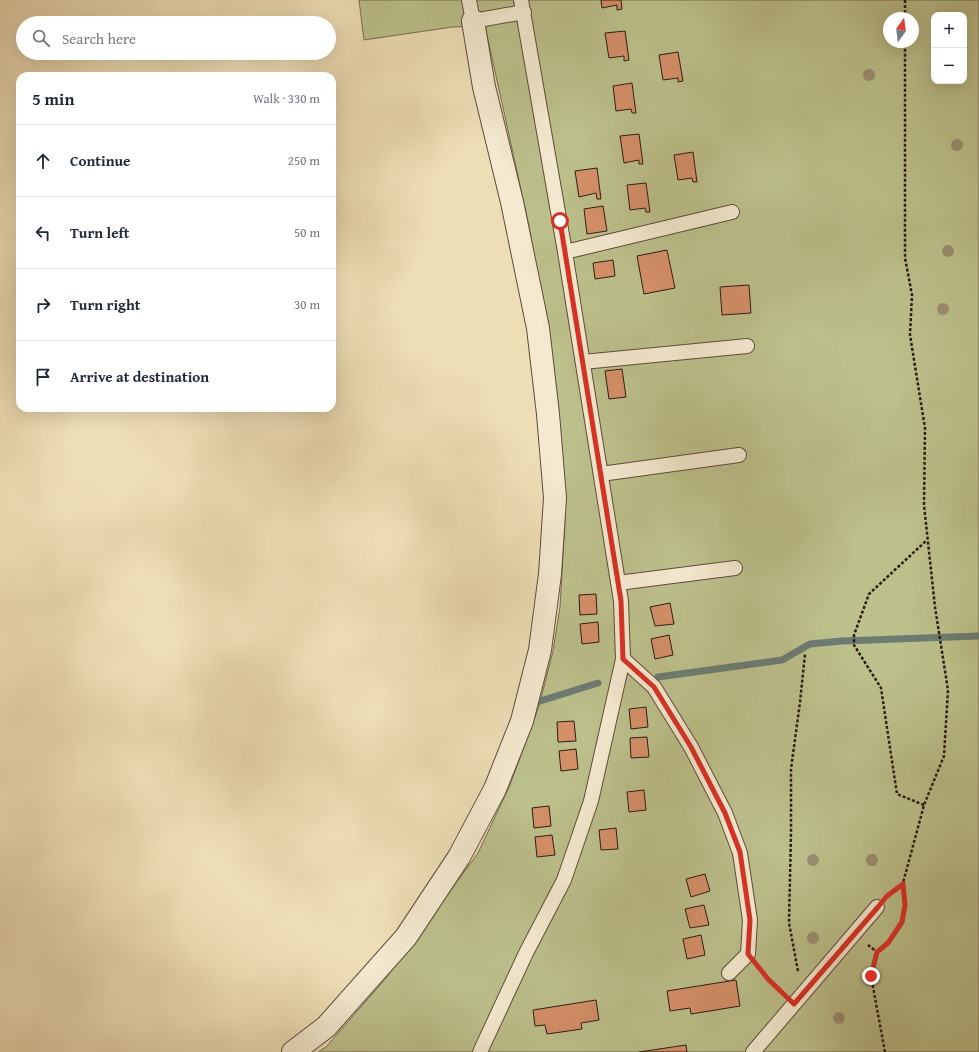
<!DOCTYPE html>
<html lang="en">
<head>
<meta charset="utf-8">
<style>
	body { margin:0; font-family:"Gentium Book Plus",serif; background:#f6f6f7; color:#1f2937 }
	.controls { position:absolute; right:12px; top:12px; display:grid; overflow:hidden; border-radius:8px; box-shadow:0 4px 16px #0002 }
	.controls button { width:36px; height:36px; display:grid; place-items:center; padding:0; border:0; border-bottom:1px solid #e0e1e3; background:#fff; color:#1f2937; font:20px sans-serif }
	.compass { position:absolute; left:883px; top:12px; width:36px; height:36px; border-radius:50%; background:#fff; box-shadow:0 4px 16px #0002; rotate:14deg }
	.stop { position:absolute; width:12px; height:12px; margin:-9px; border:3px solid #d93025; border-radius:50%; background:#fff }
	.stop.end { background:#d93025; border-color:#fff; box-shadow:0 1px 4px #0008 }
	.list { margin:0; padding:0; list-style:none }
	h2 { display:flex; justify-content:space-between; align-items:center; height:52px; margin:0; padding:0 16px; font-size:17px }
	h2 small { font-size:13px; font-weight:400; color:#747a83 }
	.list li { display:grid; grid-template-columns:26px 1fr auto; gap:12px; align-items:center; box-sizing:border-box; height:72px; padding:0 16px; border-top:1px solid #e0e1e3 }
	.list b { display:block; font-size:15px; white-space:nowrap }
	.list em { font-size:13px; font-style:normal; color:#747a83 }
	.icon { flex:none; width:22px; height:22px; fill:none; stroke:currentColor; stroke-width:2; stroke-linecap:round; stroke-linejoin:round }
	.map { position:relative; flex:none; width:979px; height:1052px; overflow:hidden }
	.search { position:absolute; background:#fff; box-shadow:0 4px 16px #0002; left:16px; top:16px; width:320px; height:44px; display:flex; align-items:center; gap:10px; box-sizing:border-box; padding:0 14px; border-radius:22px; color:#747a83; font-size:15px }
	.panel { position:absolute; background:#fff; box-shadow:0 4px 16px #0002; left:16px; top:72px; width:320px; height:340px; border-radius:12px }
	.map>svg:first-child { display:block }
</style>
</head>
<body>
<div class="map">
<svg width="979" height="1052" viewBox="0 0 979 1052">
	<rect width="100%" height="100%" fill="#eedeb6"/>
	<filter id="stains"><feTurbulence type="fractalNoise" baseFrequency=".005" numOctaves="4"/><feColorMatrix values="0 0 0 0 .2 0 0 0 0 .09 0 0 0 0 .02 0 0 0 .5 -.17"/></filter>
	<radialGradient id="worn" r=".72"><stop offset=".6" stop-color="#630" stop-opacity="0"/><stop offset="1" stop-color="#630" stop-opacity=".3"/></radialGradient>
	<path fill="#bcc08b" stroke="#746e4f" fill-rule="evenodd" d="M359 0H979V1052H318L326 1047 387 977 478 853 510 785 539 706 553 651 560 607 565 522 562 453 551 350 529 226 485 26 452 27 364 40ZM934 15H964V81H934ZM889 18H913V42H889Z"/>
	<g fill="none" stroke-linecap="round" stroke-linejoin="round">
		<path stroke="#6d7c72" stroke-width="7" d="M658 677 782 660 810 644 842 641 979 636
			M537 702 598 683"/>
	</g>
	<path fill="#d59069" stroke="#2b1c13" d="M601 0H621L622 9 617 10V5L602 8Z
		M625 31 629 60 624 61V56L609 58 605 33Z
		M678 52 683 81 678 82V78L663 80 659 55Z
		M632 83 636 113H632L631 109 616 111 613 86Z
		M639 134 643 164H639V160L624 163 620 136Z
		M693 152 697 182H693L692 178 678 180 674 155Z
		M597 168 601 199H597L596 193 579 197 575 171Z
		M646 183 650 212H646L645 208 630 210 627 185Z
		M603 206 607 231 587 234 584 209Z
		M667 250 675 288 644 294 637 256Z
		M613 260 615 276 595 279 593 263Z
		M749 285 751 313 722 315 720 287Z
		M622 369 626 397 609 399 605 371Z
		M596 594 597 614 580 615 579 595Z
		M670 603 674 624 655 626 650 607Z
		M598 622 599 642 582 644 580 624Z
		M669 635 673 655 655 659 651 639Z
		M646 707 648 727 631 729 629 709Z
		M574 721 576 741 558 742 557 722Z
		M647 737 649 757 631 758 630 738Z
		M576 749 578 769 561 771 559 751Z
		M644 790 646 810 629 812 627 792Z
		M549 806 551 826 534 828 532 808Z
		M616 828 618 849 601 850 599 830Z
		M552 835 555 855 537 857 535 837Z
		M705 874 710 891 691 897 686 879Z
		M704 905 709 925 690 928 685 909Z
		M701 935 705 955 687 959 683 939Z
		M736 980 740 1006 691 1014 690 1008 670 1011 667 991Z
		M596 1000 599 1020 581 1023 582 1029 547 1034 545 1025 535 1026 533 1010Z
		M686 1045 687 1052H639Z"/>
	<g fill="none" stroke-linecap="round" stroke-linejoin="round">
		<defs>
			<path id="service" d="M469 0 473 21 524 12
				M565 252 732 212
				M583 362 747 346
				M601 474 739 455
				M618 583 735 568
				M623 659 654 687 691 747 725 813 740 853 750 920 748 954 729 973
				M480 1052 526 953 564 880 591 801 623 659 621 601 565 252 521 0
				M753 1052 877 907"/>
			<path id="minor" d="M293 1052 326 1027 406 937 459 857 495 789 522 721 540 650 550 574 555 498 548 414 538 328 512 202 484 87 473 21"/>
		</defs>
		<use href="#service" stroke="#5c4c3c" stroke-width="16"/>
		<use href="#minor" stroke="#5c4c3c" stroke-width="24"/>
		<path stroke="#2b1c13" stroke-width="2.5" stroke-dasharray="3 2" stroke-linecap="butt" d="M905 18V0
			M924 805 897 794 881 688 854 645V635L869 594 927 540
			M889 895 903 883 924 805 944 756 948 690 935 607 924 505 925 428 910 335 912 295 905 258V42
			M868 945 877 952
			M759 969 768 979 781 991
			M798 971 789 923 791 833V769L800 702 805 654
			M885 1052 871 976 877 952 888 943 902 922 905 905 903 884"/>
		<use href="#service" stroke="#f4ead0" stroke-width="14"/>
		<use href="#minor" stroke="#f4ead0" stroke-width="22"/>
	</g>
	<g fill="#9a8e70">
		<circle cx="869" cy="75" r="6"/>
		<circle cx="957" cy="145" r="6"/>
		<circle cx="948" cy="251" r="6"/>
		<circle cx="943" cy="309" r="6"/>
		<circle cx="813" cy="860" r="6"/>
		<circle cx="872" cy="860" r="6"/>
		<circle cx="813" cy="938" r="6"/>
		<circle cx="839" cy="1018" r="6"/>
	</g>
	<g fill="none" stroke-linecap="round" stroke-linejoin="round">
		<path stroke="#d93025" stroke-width="5" d="M560 221 621 601 623 659 654 687 691 747 725 813 740 852 750 920 748 954 768 979 794 1004 878 907 887 896 903 884 905 905 902 922 888 943 877 952 871 976"/>
	</g>
	<rect width="100%" height="100%" filter="url(#stains)"/>
	<rect width="100%" height="100%" fill="url(#worn)"/>
</svg>
<div class="controls">
<button>+</button>
<button>−</button>
</div>
<svg class="compass" viewBox="-18 -18 36 36"><path d="M0-13l5 13h-10z" fill="#e53935"/><path d="M0 13l5-13h-10z" fill="#747a83"/></svg>
<div class="stop" style="left:560px;top:221px"></div>
<div class="stop end" style="left:871px;top:976px"></div>
<div class="search"><svg class="icon" aria-label="search" viewBox="0 0 24 24"><circle cx="10" cy="10" r="6"/><path d="M15 15l6 6"/></svg>Search here</div>
<section class="panel">
<h2>5 min<small>Walk · 330 m</small></h2>
<ul class="list">
<li><svg class="icon" aria-label="ahead" viewBox="0 0 24 24"><path d="M12 20V5M6 11l6-6 6 6"/></svg><div><b>Continue</b></div><em>250 m</em></li>
<li><svg class="icon" aria-label="left" viewBox="0 0 24 24"><path d="M17 20v-9H6M10 6l-5 5 5 5"/></svg><div><b>Turn left</b></div><em>50 m</em></li>
<li><svg class="icon" aria-label="right" viewBox="0 0 24 24"><path d="M7 20v-9h11M14 6l5 5-5 5"/></svg><div><b>Turn right</b></div><em>30 m</em></li>
<li><svg class="icon" aria-label="arrive" viewBox="0 0 24 24"><path d="M6 21V4h12l-3 4 3 4H6"/></svg><div><b>Arrive at destination</b></div></li>
</ul>
</section>
</div>
</body>
</html>
